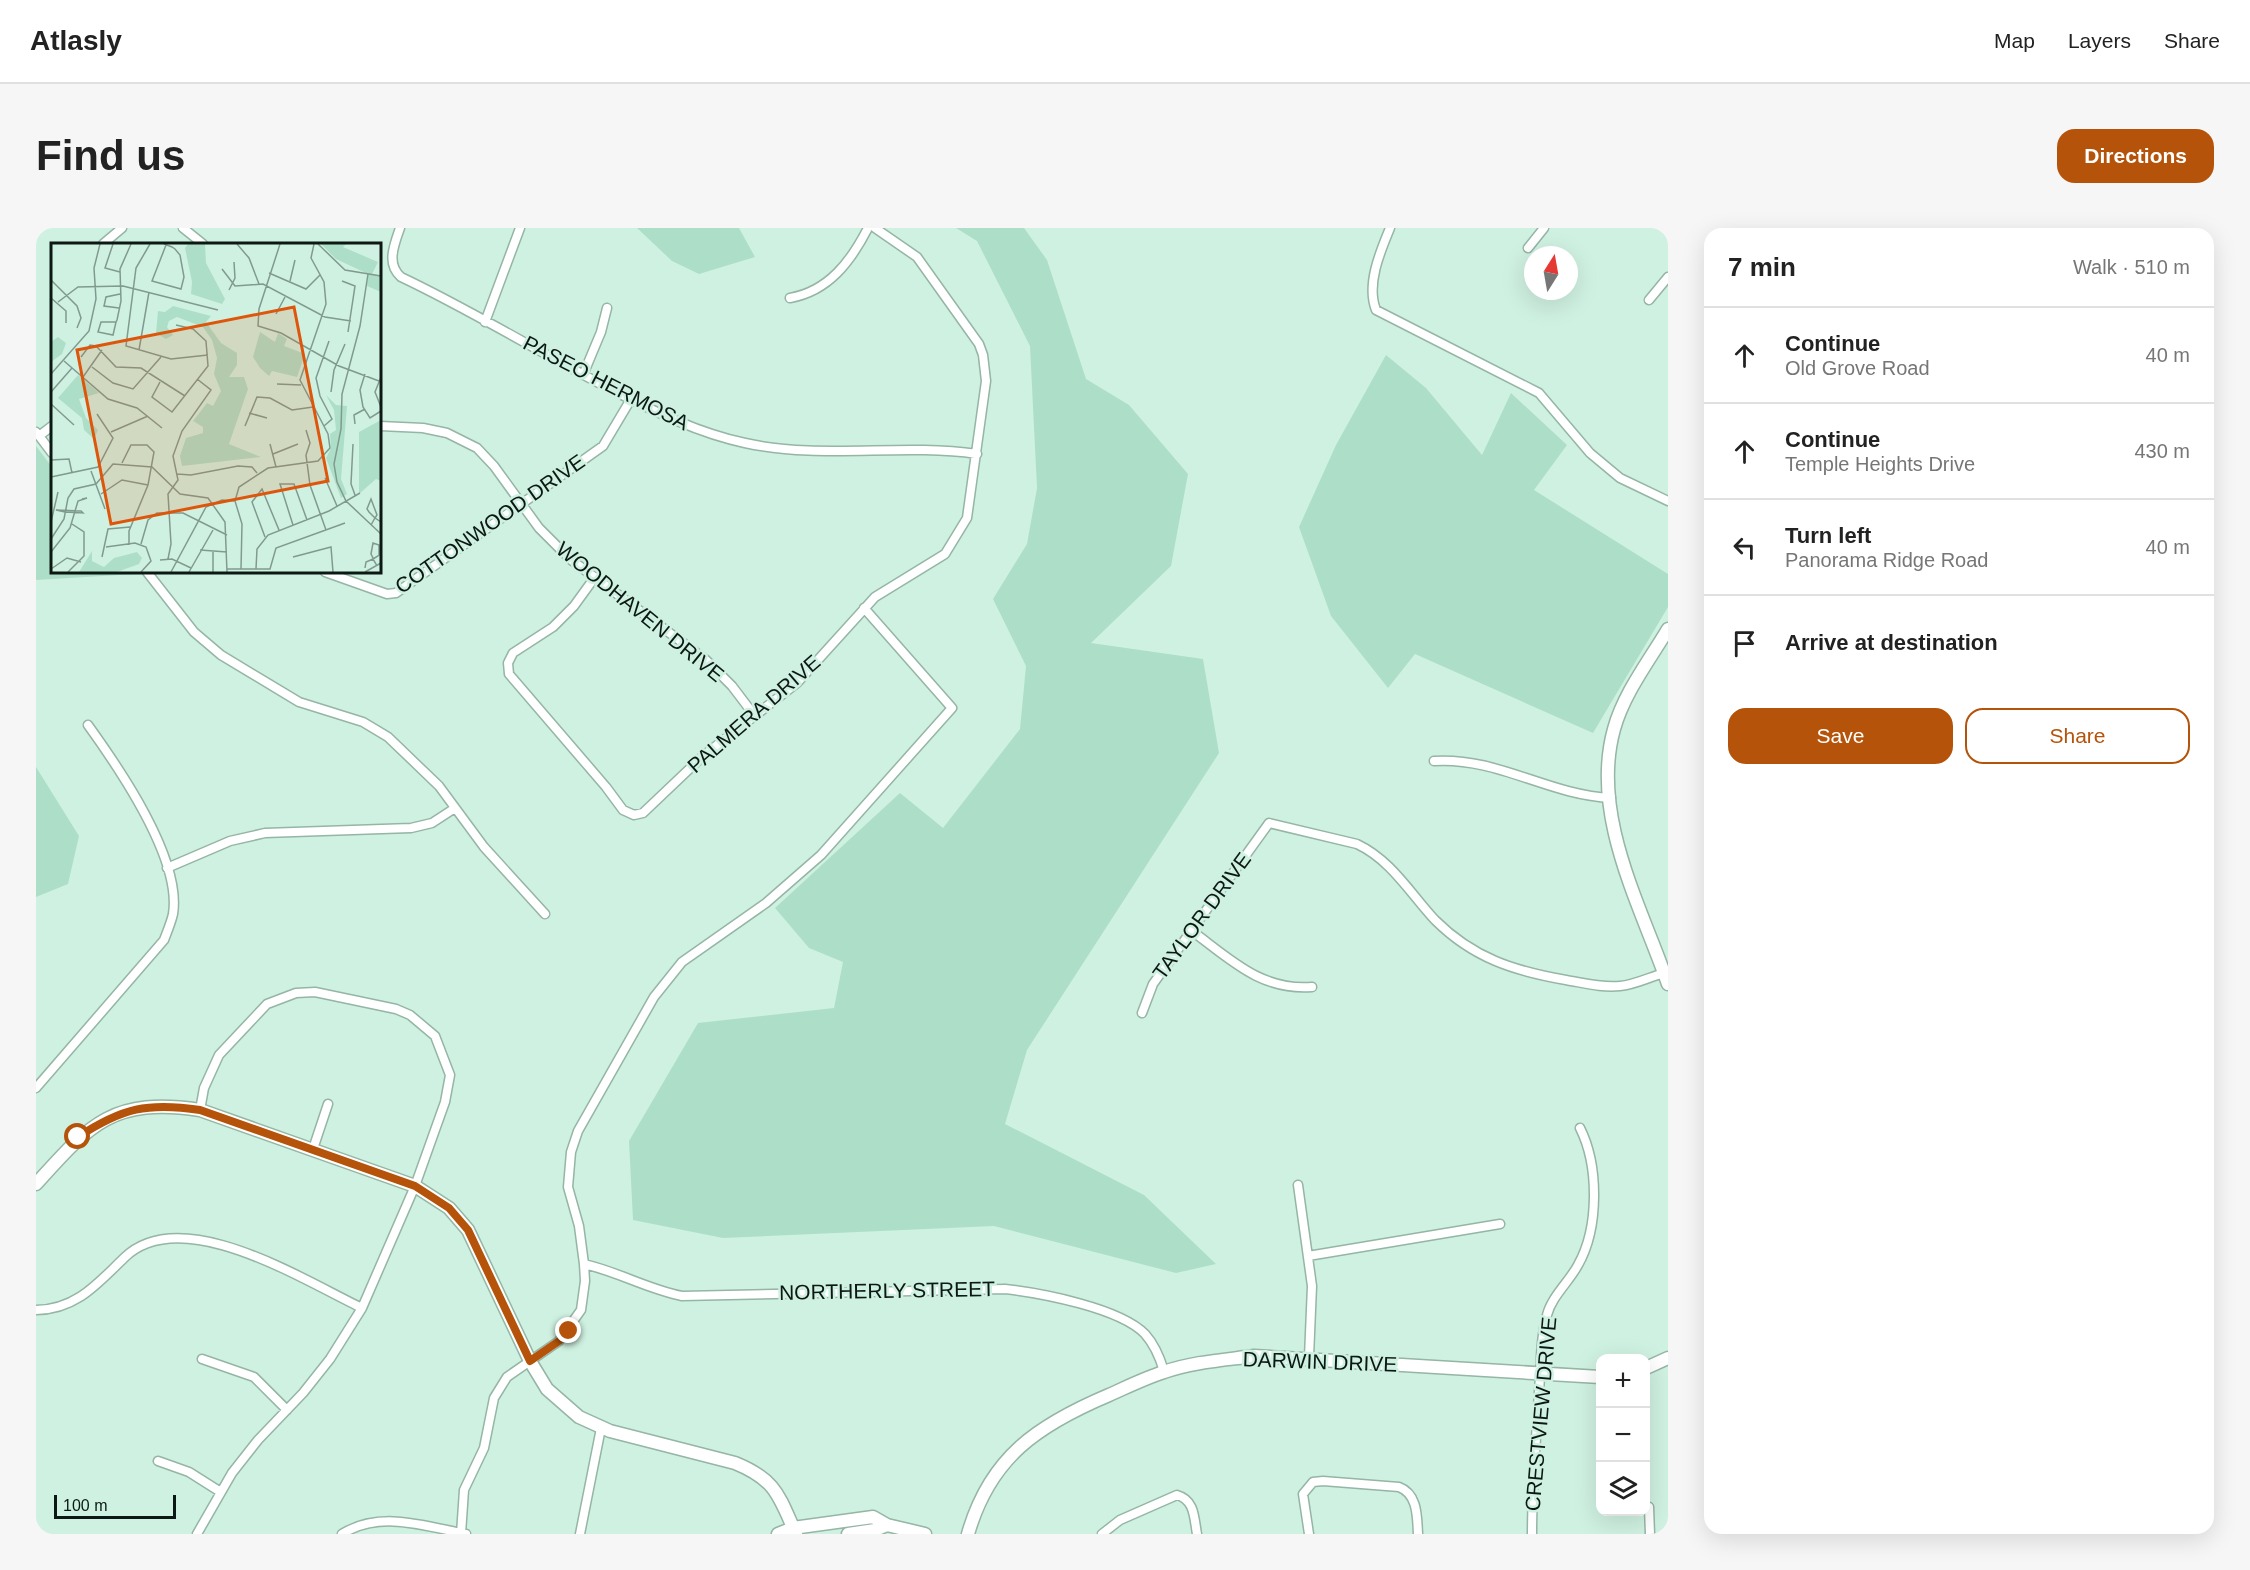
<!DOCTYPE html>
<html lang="en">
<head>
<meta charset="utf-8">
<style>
	body { margin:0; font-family:Arial,sans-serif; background:#f6f6f6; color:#222 }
	.controls { position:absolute; right:18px; bottom:18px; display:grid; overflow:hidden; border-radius:12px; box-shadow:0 6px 24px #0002 }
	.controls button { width:54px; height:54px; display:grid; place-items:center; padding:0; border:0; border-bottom:2px solid #e0e0e0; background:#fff; color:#222; font:30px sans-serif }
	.compass { position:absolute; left:1488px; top:18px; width:54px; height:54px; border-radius:50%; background:#fff; box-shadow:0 6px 24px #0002; rotate:11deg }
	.scale { position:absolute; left:18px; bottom:15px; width:122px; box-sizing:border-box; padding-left:6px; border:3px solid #0c1813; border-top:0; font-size:16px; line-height:21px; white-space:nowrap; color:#0c1813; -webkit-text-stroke:4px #cff1e1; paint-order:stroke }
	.stop { position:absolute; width:18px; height:18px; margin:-14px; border:4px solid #b45309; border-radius:50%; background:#fff }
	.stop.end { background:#b45309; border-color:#fff; box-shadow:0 2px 6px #0008 }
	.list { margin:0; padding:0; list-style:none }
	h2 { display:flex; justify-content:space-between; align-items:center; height:78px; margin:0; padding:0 24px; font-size:26px }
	h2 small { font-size:20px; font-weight:400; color:#767676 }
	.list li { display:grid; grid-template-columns:39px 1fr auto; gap:18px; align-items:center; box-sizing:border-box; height:96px; padding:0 24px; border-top:2px solid #e0e0e0 }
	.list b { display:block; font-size:22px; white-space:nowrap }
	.list p { margin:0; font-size:20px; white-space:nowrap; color:#767676 }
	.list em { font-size:20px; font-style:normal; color:#767676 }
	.actions { display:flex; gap:12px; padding:18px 24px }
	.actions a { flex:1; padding:14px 0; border:2px solid #b45309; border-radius:18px; text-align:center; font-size:21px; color:#b45309 }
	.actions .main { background:#b45309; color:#fff }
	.icon { flex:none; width:33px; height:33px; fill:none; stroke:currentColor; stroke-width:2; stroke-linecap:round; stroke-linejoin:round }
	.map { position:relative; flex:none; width:1632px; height:1306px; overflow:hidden; border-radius:18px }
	header { display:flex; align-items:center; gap:36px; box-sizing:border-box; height:84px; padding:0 30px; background:#fff; border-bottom:2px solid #e0e0e0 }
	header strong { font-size:28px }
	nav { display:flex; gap:33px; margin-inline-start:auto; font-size:21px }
	.intro { display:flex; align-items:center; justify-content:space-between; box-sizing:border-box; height:144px; padding:0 36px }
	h1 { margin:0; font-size:42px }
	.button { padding:15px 27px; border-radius:18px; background:#b45309; color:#fff; font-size:21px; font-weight:700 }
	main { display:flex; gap:36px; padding:0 36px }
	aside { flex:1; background:#fff; border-radius:18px; box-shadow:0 6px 24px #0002 }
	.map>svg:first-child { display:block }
</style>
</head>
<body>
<header>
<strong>Atlasly</strong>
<nav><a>Map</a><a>Layers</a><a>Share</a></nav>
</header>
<div class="intro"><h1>Find us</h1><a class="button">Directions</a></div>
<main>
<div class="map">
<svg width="1632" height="1306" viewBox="0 0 1632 1306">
	<rect width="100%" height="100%" fill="#cff1e1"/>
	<path fill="#addfc8" d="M601 0H703L719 29 663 46 636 33Z
		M920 0H988L1011 32 1050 151 1093 177 1152 246 1135 338 1055 415 1167 431 1183 525 991 822 969 896 1108 967 1180 1036 1140 1045 958 998 687 1010 597 992 593 913 662 795 798 780 807 734 773 720 739 680 864 565 907 600 984 501 990 438 957 371 991 316 1001 260 994 118 941 13Z
		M1350 127 1390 160 1446 227 1475 165 1531 217 1498 262 1632 346V379L1557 505 1379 426 1352 460 1295 388 1263 299 1300 217Z
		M0 218 16 239V344H98L100 346 0 352Z
		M0 539 43 608 32 656 0 669Z"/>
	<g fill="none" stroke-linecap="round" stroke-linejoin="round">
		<defs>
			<path id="street" d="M147 0 167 16
				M364 0C358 17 350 36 365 49 437 83 506 126 578 163 620 184 662 205 709 215 786 232 863 215 941 226
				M1354 0C1344 24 1330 57 1340 82L1503 165 1554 225 1584 250 1632 273
				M67 16 86 0
				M1492 20 1508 0
				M754 70C793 63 815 33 832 0
				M1613 72 1632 49
				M449 94 484 0
				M547 147 565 104 571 80
				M344 198 387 200 411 205 441 220 458 238 503 300 534 331 670 432 696 458 718 487
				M0 204 16 225
				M3 208 16 198
				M111 344 158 404 185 427 263 474 327 494 352 509 403 558 448 619 509 686
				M289 344 351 366 360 365 567 218 595 171
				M559 349 538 378 517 399 477 425 472 435 473 446 570 559 587 582 598 587 607 585 667 528 761 455 839 369 909 326 931 290 950 153 947 127 943 116 881 29 839 0
				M1398 533C1462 529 1512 567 1575 570
				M131 640 194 613 229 605 375 600 396 595 419 580
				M1156 703C1194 731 1225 763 1276 759
				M1106 785 1117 756 1233 595 1321 616C1355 632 1374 665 1399 692 1437 730 1478 743 1530 752 1548 755 1566 760 1584 758 1598 757 1614 749 1628 745
				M0 860 128 712C131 704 135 695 137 686 146 631 83 540 52 497
				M277 921 292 876
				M1262 957 1276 1058 1273 1129
				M1272 1028 1464 996
				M548 1036C583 1044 611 1061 646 1068L969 1061C1005 1065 1084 1080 1109 1106 1119 1117 1124 1130 1128 1143
				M0 1082C40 1082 62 1055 88 1030 145 974 267 1052 326 1080
				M166 1131 218 1149 251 1182
				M122 1233 153 1244 183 1263
				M1613 1279 1614 1306
				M161 1306 196 1245 222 1212 267 1165 294 1131 326 1080 379 958 409 874 414 847 399 808 374 787 360 781 279 764 260 765 231 776 183 827 168 860 164 882
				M306 1306C344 1282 389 1298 430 1306
				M425 1306 428 1262 448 1220 458 1170 471 1149 523 1113 545 1082 549 1053 548 1036 543 998 532 959 535 924 542 903 618 769 646 734 730 675 785 627 916 480 828 380
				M544 1306 565 1200
				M1066 1306 1084 1292 1141 1267C1159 1272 1158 1290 1161 1306
				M1273 1306 1267 1266 1277 1254 1287 1253 1363 1259C1382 1266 1381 1289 1382 1306
				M1496 1306C1496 1259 1500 1212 1503 1164 1505 1140 1504 1111 1511 1087 1516 1068 1533 1054 1542 1037 1563 1000 1563 938 1544 900"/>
			<path id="secondary" d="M1632 401C1613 433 1588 465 1578 501 1554 587 1605 678 1632 756
				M0 956C54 896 77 869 164 882L379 958 413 980 432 1002 494 1133 511 1161 543 1189 574 1203 699 1235C741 1252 743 1269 760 1306
				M1610 1140 1632 1130
				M742 1306 757 1300 837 1289 851 1297 889 1306
				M812 1306 839 1302 851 1297
				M932 1306C954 1229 1002 1197 1073 1167 1091 1159 1109 1150 1128 1144 1156 1134 1188 1132 1218 1128L1564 1149"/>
		</defs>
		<use href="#street" stroke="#95b5a5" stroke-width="11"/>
		<use href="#secondary" stroke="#95b5a5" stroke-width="15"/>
		<use href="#street" stroke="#fff" stroke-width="8"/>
		<use href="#secondary" stroke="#fff" stroke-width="12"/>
	</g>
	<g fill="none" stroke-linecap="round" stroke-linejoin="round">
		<path stroke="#b45309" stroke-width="8" d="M42 909C86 880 112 874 164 882L379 958 413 980 432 1002 494 1133 523 1113 533 1103"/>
	</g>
	<g text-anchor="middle" stroke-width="5" stroke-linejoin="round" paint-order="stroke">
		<g font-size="21" fill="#0c1813" stroke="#cff1e1">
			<text transform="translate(570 155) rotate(27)" y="7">PASEO HERMOSA</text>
			<text transform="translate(454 296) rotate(-35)" y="7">COTTONWOOD DRIVE</text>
			<text transform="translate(604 384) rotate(39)" y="7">WOODHAVEN DRIVE</text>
			<text transform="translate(718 486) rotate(-41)" y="7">PALMERA DRIVE</text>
			<text transform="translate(1166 688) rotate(-54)" y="7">TAYLOR DRIVE</text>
			<text transform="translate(851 1063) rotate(-1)" y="7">NORTHERLY STREET</text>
			<text transform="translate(1284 1134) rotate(2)" y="7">DARWIN DRIVE</text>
			<text transform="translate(1505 1186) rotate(-85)" y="7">CRESTVIEW DRIVE</text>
		</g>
	</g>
	<g transform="translate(15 15)">
		<rect width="330" height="330" fill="#cff1e1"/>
		<path d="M137 1H154L155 20 174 56 171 61 140 51 141 39 134 5ZM270 1H295L292 4 327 19 321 31 330 33V49L316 43 317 31 285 16ZM122 63 160 73 155 79 170 100 186 110V122L178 134H193L197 146 178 201 210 214 131 223 129 213 135 195 152 190V184L142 178 156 160 162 163 170 148 163 131 166 115 161 97 152 84 126 74 118 78 116 84 122 92 115 96 105 90 107 68 114 69ZM209 89 224 99 227 90 236 96 233 103 254 111 246 134 221 128 218 133 209 125 202 114ZM7 94 15 100 11 111 0 119V99ZM27 132 48 150 28 156 35 175 47 187 43 196 33 187 31 175 7 155ZM275 152 285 162 296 163 290 236 296 251 290 255 275 215 280 205 279 191 285 187 283 167ZM330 177V238L325 236 308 251V189ZM41 308V318L53 324 63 315 86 309 91 315 88 321 66 329H28Z" fill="#addfc8"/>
		<path fill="none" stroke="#819a8f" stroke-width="1.5" d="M62 1 54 25 69 29M99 1 85 25 75 103 120 116 157 112M113 1 121 4 124 6 129 12 133 34 130 46 101 38 115 2M186 1 198 15 208 41M229 1 208 66 207 83 230 90 288 123 328 138M267 1 294 27 330 33M171 26 184 43 212 41 274 74 300 78M218 30 255 46 269 32M317 31 309 83 291 151 290 186 283 221 286 239 295 258 330 291M0 37 26 63 30 75 26 85M239 38 244 17M291 38 304 43 297 89M178 47 184 35 183 19M0 55 15 68V80M7 59 27 44 72 43 167 67M68 65 53 63 55 54 69 51M225 71 234 54M65 79H50L47 89 62 92 65 79 66 77 70 58 69 26 80 1M88 107 98 49M30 114 39 102 45 103 65 124 90 125 134 153M13 118 57 156 86 165 111 185M41 124 62 140 82 146 110 114M0 131 38 88 45 56 43 25 49 1M314 131 309 147 312 164 319 175 330 168M32 134 51 107M330 134 324 149 330 164M109 139 101 154 121 169 157 123 155 98 142 86 125 82M226 141 250 142M0 149 21 125M280 149 283 127 294 101M0 161 23 182M198 170 216 175M304 181 303 172 314 166M194 183 206 154 219 155 241 167 262 164M273 183 281 176 269 153 265 135 278 98M255 187 259 200 255 212 259 242 275 287M60 189 97 173M219 201 225 224M302 201 300 241 304 252M222 211 247 201M0 217 18 216 21 230M71 220 80 202H96L103 209 97 242 78 288V302M40 228 54 266M126 231 140 232 187 223 201 224 206 230M0 234 47 224 62 195 46 171M274 235 286 263M50 251 71 237 97 242M14 269 5 267 30 268 32 270 14 269M0 279 7 249M242 282 229 241H243L256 277M320 282 324 275 326 272 320 256 316 266 318 269 324 275 330 279M214 294 201 259 211 246 228 287M0 296 13 276 17 255 23 246 45 241 62 221 101 224 129 251 157 255 174 279 176 329M90 301 97 277 106 270H132L176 292M55 304 84 300 95 304 100 318 90 329M149 307 176 309M0 309 19 285 27 258 36 255 31 256M51 314 57 286 79 284M242 314 280 304 282 329M117 316 120 301 117 251 127 237 122 213 131 188 160 147 146 136M109 317 121 316 140 325M314 325 315 319 322 316 327 313 328 312V302L322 300 320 311 322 315V316L325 321 326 323M0 326 16 315 30 319M176 326H219L225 305 294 280M190 326 191 281 184 258 188 244 217 225 267 218 279 205 277 191 249 137 275 61 273 39 260 15 263 1M205 326 206 306 217 292 278 268 309 250M17 329 33 313V289L21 281M120 329 155 264 171 257 184 258M138 329 162 287M162 329V309M314 329 330 320"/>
		<path fill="#dd560c" fill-opacity="0.15" stroke="#dd560c" stroke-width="3" d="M243 64 277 238 60 281 26 107Z"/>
		<rect width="330" height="330" fill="none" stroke="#0c1813" stroke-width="3"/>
	</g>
</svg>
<div class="controls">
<button>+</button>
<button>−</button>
<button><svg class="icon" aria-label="layers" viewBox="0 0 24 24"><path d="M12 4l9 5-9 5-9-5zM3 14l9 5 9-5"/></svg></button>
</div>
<svg class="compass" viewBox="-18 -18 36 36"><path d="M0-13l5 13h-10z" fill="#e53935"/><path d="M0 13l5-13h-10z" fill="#767676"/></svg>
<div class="scale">100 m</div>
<div class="stop" style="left:42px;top:909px"></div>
<div class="stop end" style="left:533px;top:1103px"></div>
</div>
<aside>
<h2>7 min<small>Walk · 510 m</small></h2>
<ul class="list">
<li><svg class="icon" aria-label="ahead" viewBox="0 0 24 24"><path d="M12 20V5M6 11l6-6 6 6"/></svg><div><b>Continue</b><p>Old Grove Road</p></div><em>40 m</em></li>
<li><svg class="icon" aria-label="ahead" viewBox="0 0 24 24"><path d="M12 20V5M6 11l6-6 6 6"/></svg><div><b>Continue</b><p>Temple Heights Drive</p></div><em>430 m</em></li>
<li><svg class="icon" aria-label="left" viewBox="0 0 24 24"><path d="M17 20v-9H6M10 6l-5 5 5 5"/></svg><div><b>Turn left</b><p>Panorama Ridge Road</p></div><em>40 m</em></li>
<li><svg class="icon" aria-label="arrive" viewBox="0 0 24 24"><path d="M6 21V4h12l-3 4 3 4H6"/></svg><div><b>Arrive at destination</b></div></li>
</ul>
<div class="actions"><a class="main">Save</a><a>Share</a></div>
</aside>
</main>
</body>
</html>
